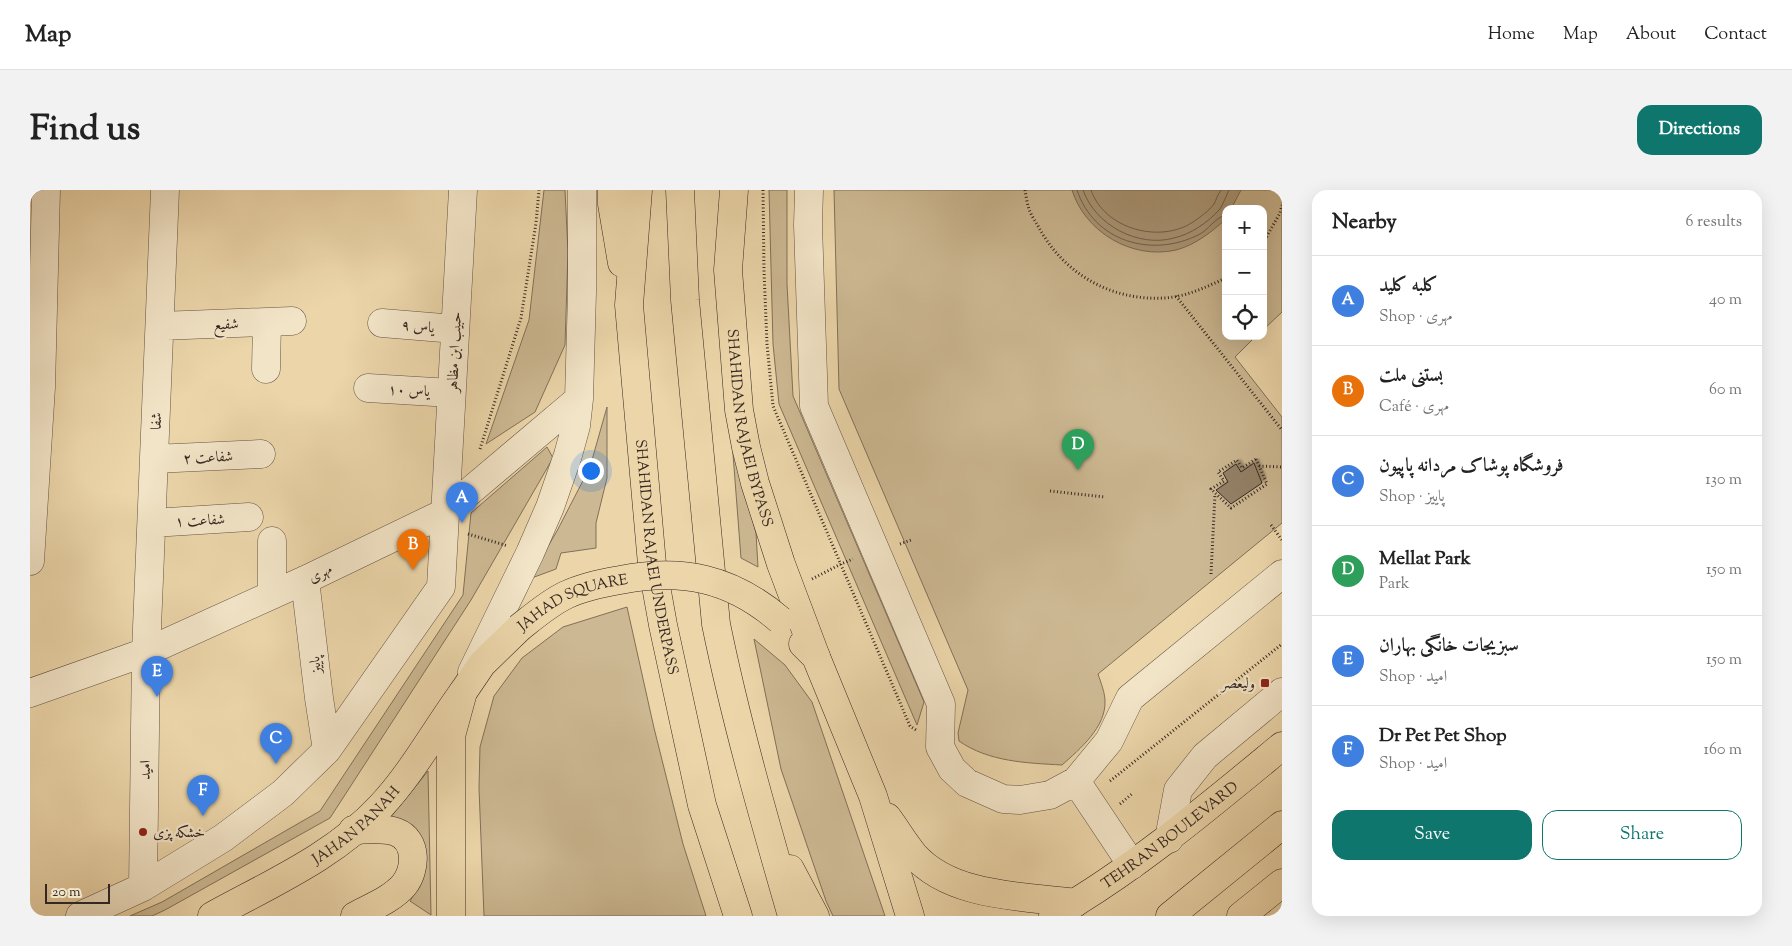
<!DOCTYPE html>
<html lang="en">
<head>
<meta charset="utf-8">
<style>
	body { margin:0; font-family:"Sorts Mill Goudy",Amiri,serif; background:#f2f2f2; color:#222 }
	.controls { position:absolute; right:15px; top:15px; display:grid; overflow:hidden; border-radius:10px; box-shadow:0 5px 20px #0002 }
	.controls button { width:45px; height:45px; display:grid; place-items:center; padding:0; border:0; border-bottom:1px solid #e0e0e0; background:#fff; color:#222; font:25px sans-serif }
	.scale { position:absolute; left:15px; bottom:12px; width:65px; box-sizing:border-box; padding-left:5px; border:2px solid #352823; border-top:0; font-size:14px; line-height:18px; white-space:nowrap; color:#352823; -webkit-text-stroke:4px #f2e4c7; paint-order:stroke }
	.you { position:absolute; left:560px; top:280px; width:18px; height:18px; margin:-12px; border:4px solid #fff; border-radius:50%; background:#1a73e8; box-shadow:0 0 0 8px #1a73e833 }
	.badge { display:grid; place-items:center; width:32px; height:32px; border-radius:50%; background:#0f766e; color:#fff; font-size:16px; font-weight:700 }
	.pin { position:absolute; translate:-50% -41px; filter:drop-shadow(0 1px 2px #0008) }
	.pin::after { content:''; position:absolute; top:26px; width:18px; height:15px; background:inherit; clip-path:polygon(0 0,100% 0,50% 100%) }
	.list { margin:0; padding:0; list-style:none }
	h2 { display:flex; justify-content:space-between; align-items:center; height:65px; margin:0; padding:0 20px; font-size:21px }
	h2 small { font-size:16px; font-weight:400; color:#767676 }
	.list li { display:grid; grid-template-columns:32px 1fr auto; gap:15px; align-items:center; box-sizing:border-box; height:90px; padding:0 20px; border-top:1px solid #e0e0e0 }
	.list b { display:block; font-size:19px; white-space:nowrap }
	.list p { margin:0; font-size:16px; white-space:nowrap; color:#767676 }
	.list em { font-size:16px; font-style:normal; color:#767676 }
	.actions { display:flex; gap:10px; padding:15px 20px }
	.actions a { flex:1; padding:11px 0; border:1px solid #0f766e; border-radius:15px; text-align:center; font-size:18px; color:#0f766e }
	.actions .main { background:#0f766e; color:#fff }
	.icon { flex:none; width:28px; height:28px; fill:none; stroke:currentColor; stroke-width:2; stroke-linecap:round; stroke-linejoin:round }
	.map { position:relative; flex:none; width:1252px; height:726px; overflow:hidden; border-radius:15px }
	header { display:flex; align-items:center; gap:30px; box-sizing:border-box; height:70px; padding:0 25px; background:#fff; border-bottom:1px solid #e0e0e0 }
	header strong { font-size:24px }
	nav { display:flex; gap:28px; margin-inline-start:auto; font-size:18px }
	.intro { display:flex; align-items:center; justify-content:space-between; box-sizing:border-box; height:120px; padding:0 30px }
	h1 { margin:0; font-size:35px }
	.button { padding:12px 22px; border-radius:15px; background:#0f766e; color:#fff; font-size:18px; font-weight:700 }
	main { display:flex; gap:30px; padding:0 30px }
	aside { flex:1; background:#fff; border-radius:15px; box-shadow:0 5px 20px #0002 }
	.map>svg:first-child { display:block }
</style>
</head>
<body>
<header>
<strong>Map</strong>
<nav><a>Home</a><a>Map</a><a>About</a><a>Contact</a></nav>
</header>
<div class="intro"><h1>Find us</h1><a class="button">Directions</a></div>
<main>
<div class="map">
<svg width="1252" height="726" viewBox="0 0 1252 726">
	<defs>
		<filter id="shadow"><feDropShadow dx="4.5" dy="-4.5" stdDeviation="1" flood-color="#0004"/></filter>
	</defs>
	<rect width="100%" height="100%" fill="#ebd5a9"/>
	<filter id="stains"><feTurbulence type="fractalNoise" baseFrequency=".004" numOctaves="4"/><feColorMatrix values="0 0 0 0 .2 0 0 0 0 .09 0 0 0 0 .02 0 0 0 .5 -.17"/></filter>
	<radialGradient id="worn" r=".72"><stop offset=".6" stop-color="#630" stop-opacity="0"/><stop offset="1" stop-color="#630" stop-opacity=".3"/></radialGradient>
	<path fill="#ccb892" stroke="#80705a" d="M514 0H535L538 62 535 155 505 222 456 254 499 130Z
		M739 0H757V94L763 206 894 512 887 535 749 214 743 154Z
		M804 0H1252V122L1233 140V19H1196V146H1226L1205 167 1252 227V333L1068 484C1071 493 1075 503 1075 511 1076 537 1050 559 1032 575 997 573 959 572 929 551L928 543 938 500 809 199Z
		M577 217V288L566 333V358L531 363 526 379 499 389 527 341 560 277Z
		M702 251 726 343 728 377 711 368Z
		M517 257 523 268 441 410 300 628 135 720 122 726H100L132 712 290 621 433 405 441 323Z
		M597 417 624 538 653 654 676 726H454L449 598 450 557 464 506 492 468 533 437Z
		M724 449 755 475 782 512 855 726H803L796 711 751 579Z
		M398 581 401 725 380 711 389 696 360 628Z"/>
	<path fill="#ad9a7b" stroke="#7d6c58" d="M1042 0H1211L1201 19H1196L1195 30C1180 43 1165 55 1146 60 1102 70 1055 42 1042 0Z"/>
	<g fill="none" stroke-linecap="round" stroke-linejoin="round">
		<path stroke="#71614f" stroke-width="1" d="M1047 0C1064 52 1122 68 1168 45 1178 41 1185 27 1196 25
			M1053 0C1065 35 1108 58 1144 48 1161 44 1177 33 1189 20 1191 19 1197 4 1199 0
			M1061 0C1074 39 1130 54 1163 32 1169 28 1180 20 1184 14 1186 10 1188 4 1191 0"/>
	</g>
	<path fill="#948269" stroke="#352823" filter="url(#shadow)" d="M1224 273 1232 293 1201 314 1186 300 1198 292 1193 283 1206 274 1211 282Z"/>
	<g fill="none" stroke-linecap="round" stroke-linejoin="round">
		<defs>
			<path id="minor" d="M779 0 778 35 784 216 911 514 910 557 922 579 937 593 973 609 990 610 1020 605 1046 591 1079 551 1100 508 1252 384
				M352 133 425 139
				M130 136 262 131
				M236 179 237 132
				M338 198 421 203
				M124 269 231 264
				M122 333 219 327
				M242 351V405
				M0 371 11 197 16 0
				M275 390 289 508 297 560
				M442 482 500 363 520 317 538 265 546 236 549 209 552 102V0
				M0 503 116 462 275 390 414 323 549 209
				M1046 591 1102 675
				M1139 649 1148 600 1175 566 1252 502
				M113 697 116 462 135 0
				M50 726 113 697 193 648 253 603 297 560 411 397 433 0"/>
			<g id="major">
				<path d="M582 0V14L592 73"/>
				<path id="s1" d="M608 0 599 115 622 374 633 435 672 615 708 726"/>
				<path d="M650 0 655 110 686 434C706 532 734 629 762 726"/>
				<path id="s2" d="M704 0 698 80 709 220 716 257 725 293 751 374 786 467"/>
				<path d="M773 454 786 467 843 606 880 726"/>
				<path d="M857 627C866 639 874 653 884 665 921 707 992 706 1045 713"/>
				<path d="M323 640C336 640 353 637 366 642 388 650 386 680 374 695 361 710 341 717 325 726"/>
				<path d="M760 679 785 726"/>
				<path id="s3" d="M182 726C240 694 305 666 351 616 382 583 406 539 433 502"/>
				<path d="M421 726V546L433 502 452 474 489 438"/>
				<path id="s4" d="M1023 726C1106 678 1178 617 1252 556"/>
				<path d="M1140 726 1252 635"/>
				<path d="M1211 726 1252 693"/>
			</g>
		</defs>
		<use href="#minor" stroke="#625344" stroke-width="29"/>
		<use href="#major" stroke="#352823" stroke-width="29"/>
		<path stroke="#352823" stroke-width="3" stroke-dasharray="1 2.5" stroke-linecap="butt" d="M733 0 734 81 737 154 743 216 880 536 886 540
			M995 0C996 6 997 13 999 19 1001 25 1005 31 1008 36 1033 83 1080 111 1134 108 1156 107 1176 97 1196 88
			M1233 53 1250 23 1252 15
			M1146 106 1252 240
			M450 259 491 128 506 33 509 0
			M1226 269 1237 294 1201 318 1181 299 1194 291 1188 282 1207 270 1212 278Z
			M1229 276 1252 277
			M1020 301 1075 307
			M1241 335 1252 350
			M438 344 478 356
			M870 354 881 350
			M1181 384 1185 304
			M782 389 811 374 823 369
			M1080 591 1252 454
			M1090 614 1103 603"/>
		<use href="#minor" stroke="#f2e4c7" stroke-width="28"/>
		<use href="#major" stroke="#ebd5a9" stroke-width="28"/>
		<defs>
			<g id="major-bridge">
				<path id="s5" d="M489 438C503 427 519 413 536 405 553 397 572 393 590 390 653 378 701 388 750 430"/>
			</g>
		</defs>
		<use href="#major-bridge" stroke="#352823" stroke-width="29" stroke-linecap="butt"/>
		<use href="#major-bridge" stroke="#ebd5a9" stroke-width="28"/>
	</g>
	<g fill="#8f2418" stroke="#f2e4c7" stroke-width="2">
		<rect x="1230" y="488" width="10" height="10" rx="2.5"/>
		<circle cx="113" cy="642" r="5"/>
	</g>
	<g text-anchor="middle" stroke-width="4.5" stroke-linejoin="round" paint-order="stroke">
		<g font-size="15" fill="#352823" stroke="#f2e4c7">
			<text transform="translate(196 134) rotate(-2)" y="5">شفیع</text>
			<text transform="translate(388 136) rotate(5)" y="5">یاس ۹</text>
			<text transform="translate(424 162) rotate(-87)" y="5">حبیب ابن مظاهر</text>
			<text transform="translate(379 200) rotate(3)" y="5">یاس ۱۰</text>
			<text transform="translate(126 231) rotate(-88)" y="5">شفا</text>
			<text dy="5" stroke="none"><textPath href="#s2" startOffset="240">SHAHIDAN RAJAEI BYPASS</textPath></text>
			<text transform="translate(178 267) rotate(-3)" y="5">شفاعت ۲</text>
			<text transform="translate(170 330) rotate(-3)" y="5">شفاعت ۱</text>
			<text dy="5" stroke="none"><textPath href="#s1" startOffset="369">SHAHIDAN RAJAEI UNDERPASS</textPath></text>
			<text transform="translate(290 383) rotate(-26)" y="5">مهری</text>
			<text dy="5" stroke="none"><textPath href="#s5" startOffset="61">JAHAD SQUARE</textPath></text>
			<text transform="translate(285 475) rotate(-97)" y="5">پاییز</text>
			<text transform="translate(115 580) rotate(-89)" y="5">امید</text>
			<text dy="5" stroke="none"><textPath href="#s3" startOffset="171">JAHAN PANAH</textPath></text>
			<text dy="5" stroke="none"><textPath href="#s4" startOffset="142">TEHRAN BOULEVARD</textPath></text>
		</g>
		<g font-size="15" fill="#352823" stroke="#f2e4c7" text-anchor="end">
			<text x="1225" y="498">ولیعصر</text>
			<text x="123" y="647" text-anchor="start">خشکه پزی</text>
		</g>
	</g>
	<rect width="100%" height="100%" filter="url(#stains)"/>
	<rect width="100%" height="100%" fill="url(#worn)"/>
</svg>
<div class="controls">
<button>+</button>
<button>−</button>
<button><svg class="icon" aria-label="locate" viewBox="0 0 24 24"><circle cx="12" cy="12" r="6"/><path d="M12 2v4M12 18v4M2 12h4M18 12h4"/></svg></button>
</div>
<div class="scale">20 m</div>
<div class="you"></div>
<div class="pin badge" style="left:432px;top:333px;background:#3f7fe0">A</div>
<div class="pin badge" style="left:383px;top:380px;background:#e8710a">B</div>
<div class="pin badge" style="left:246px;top:574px;background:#3f7fe0">C</div>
<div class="pin badge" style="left:1048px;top:280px;background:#2e9e5b">D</div>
<div class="pin badge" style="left:127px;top:507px;background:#3f7fe0">E</div>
<div class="pin badge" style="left:173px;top:626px;background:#3f7fe0">F</div>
</div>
<aside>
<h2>Nearby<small>6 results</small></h2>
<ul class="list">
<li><span class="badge" style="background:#3f7fe0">A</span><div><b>کلبه کلید</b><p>Shop · مهری</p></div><em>40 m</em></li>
<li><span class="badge" style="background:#e8710a">B</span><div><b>بستنی ملت</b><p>Café · مهری</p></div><em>60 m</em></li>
<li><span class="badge" style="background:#3f7fe0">C</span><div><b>فروشگاه پوشاک مردانه پاپیون</b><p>Shop · پاییز</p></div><em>130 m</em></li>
<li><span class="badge" style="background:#2e9e5b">D</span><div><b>Mellat Park</b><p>Park</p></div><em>150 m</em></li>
<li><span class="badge" style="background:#3f7fe0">E</span><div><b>سبزیجات خانگی بهاران</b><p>Shop · امید</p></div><em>150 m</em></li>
<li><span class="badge" style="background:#3f7fe0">F</span><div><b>Dr Pet Pet Shop</b><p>Shop · امید</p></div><em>160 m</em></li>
</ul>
<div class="actions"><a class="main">Save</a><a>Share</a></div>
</aside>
</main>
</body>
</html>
